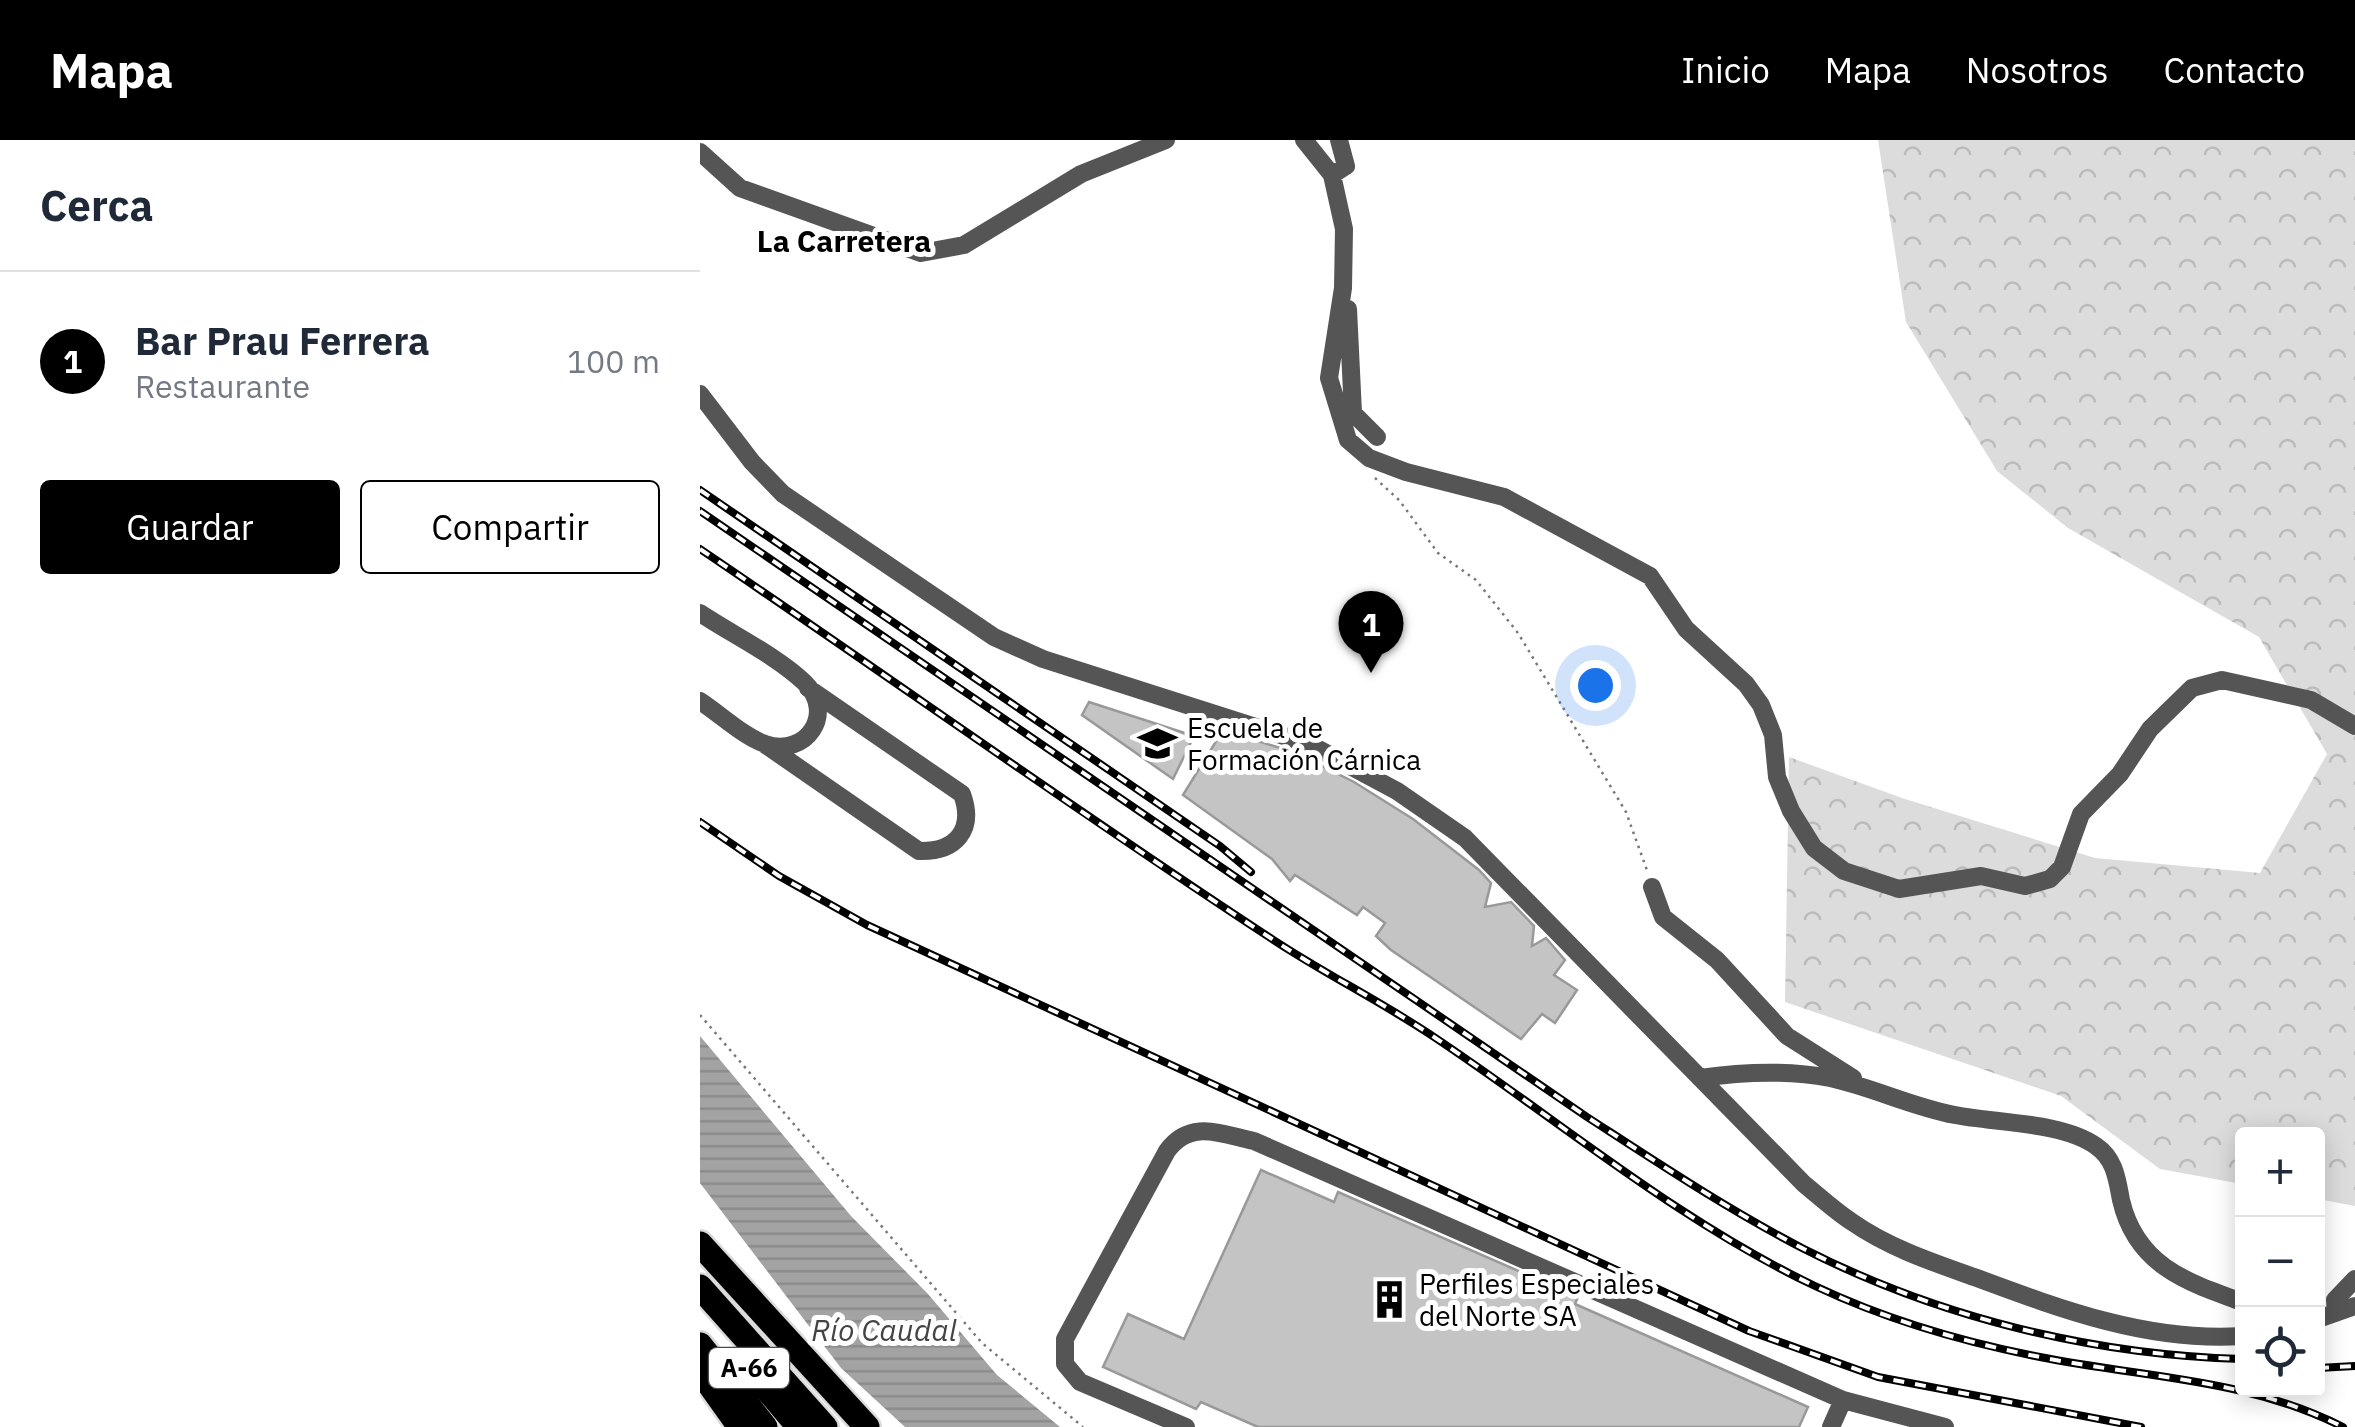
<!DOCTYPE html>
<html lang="es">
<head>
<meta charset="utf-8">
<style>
	body { margin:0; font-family:"IBM Plex Sans",sans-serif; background:#f6f6f7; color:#1f2937 }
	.controls { position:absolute; right:30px; bottom:30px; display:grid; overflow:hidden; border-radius:10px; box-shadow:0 5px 25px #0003 }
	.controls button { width:90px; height:90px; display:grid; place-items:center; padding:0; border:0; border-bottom:2px solid #e0e1e3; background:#fff; color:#1f2937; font:50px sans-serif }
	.you { position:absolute; left:895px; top:545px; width:35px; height:35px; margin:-25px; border:8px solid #fff; border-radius:50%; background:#1a73e8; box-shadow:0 0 0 15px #1a73e833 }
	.badge { display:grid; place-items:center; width:65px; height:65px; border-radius:50%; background:#000; color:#fff; font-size:32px; font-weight:700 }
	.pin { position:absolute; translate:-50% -82px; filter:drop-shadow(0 2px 5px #0008) }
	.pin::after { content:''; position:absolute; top:52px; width:35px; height:30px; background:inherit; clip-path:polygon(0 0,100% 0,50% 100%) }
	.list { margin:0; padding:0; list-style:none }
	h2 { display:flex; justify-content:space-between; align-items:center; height:130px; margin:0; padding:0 40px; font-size:42px }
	h2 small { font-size:32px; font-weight:400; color:#747a83 }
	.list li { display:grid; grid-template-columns:65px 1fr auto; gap:30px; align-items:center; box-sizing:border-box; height:180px; padding:0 40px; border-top:2px solid #e0e1e3 }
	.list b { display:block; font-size:38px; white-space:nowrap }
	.list p { margin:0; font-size:32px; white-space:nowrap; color:#747a83 }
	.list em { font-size:32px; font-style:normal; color:#747a83 }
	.actions { display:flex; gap:20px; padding:30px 40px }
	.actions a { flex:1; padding:22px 0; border:2px solid #000; border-radius:10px; text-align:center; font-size:35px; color:#000 }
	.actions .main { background:#000; color:#fff }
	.icon { flex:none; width:55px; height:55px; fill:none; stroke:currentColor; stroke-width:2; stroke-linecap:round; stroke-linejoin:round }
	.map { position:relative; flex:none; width:1655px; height:1287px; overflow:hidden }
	header { display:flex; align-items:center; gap:60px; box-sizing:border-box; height:140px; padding:0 50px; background:#000; color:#fff }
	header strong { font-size:48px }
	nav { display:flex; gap:55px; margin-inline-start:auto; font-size:35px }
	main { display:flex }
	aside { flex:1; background:#fff }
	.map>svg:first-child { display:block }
</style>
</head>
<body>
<header>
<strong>Mapa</strong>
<nav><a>Inicio</a><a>Mapa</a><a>Nosotros</a><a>Contacto</a></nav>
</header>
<main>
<aside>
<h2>Cerca<small></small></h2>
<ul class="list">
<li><span class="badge">1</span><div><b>Bar Prau Ferrera</b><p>Restaurante</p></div><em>100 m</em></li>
</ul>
<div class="actions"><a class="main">Guardar</a><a>Compartir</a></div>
</aside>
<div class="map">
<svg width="1655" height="1287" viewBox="0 0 1655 1287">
	<defs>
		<pattern id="forest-crowns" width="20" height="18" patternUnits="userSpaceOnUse" patternTransform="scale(2.5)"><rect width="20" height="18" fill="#dcdcdc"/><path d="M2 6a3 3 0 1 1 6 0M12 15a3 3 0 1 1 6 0" fill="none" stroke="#bbb"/></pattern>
		<pattern id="water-rules" width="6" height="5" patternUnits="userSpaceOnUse" patternTransform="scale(2.5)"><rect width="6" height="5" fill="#a3a3a3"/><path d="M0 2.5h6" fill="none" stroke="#8b8b8b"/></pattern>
	</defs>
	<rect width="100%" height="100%" fill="#fff"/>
	<path fill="url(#forest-crowns)" d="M1178 0H1655V1066L1618 1059V994H1542V1044L1460 1029 1361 956 1085 862 1089 617 1202 658 1395 718 1560 733 1627 614 1559 497 1368 388 1297 331 1206 182Z"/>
	<path fill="url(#water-rules)" d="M0 896 151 1076 228 1154 297 1235 360 1287H205L141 1228 0 1043Z"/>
	<path fill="#c4c4c4" stroke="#999" stroke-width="2.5" d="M389 562 494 596 473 639 382 575Z
		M523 590 596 613 654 642 713 679 779 730 791 743 785 767 811 762 834 786 832 806 846 798 865 820 854 835 877 850 855 883 842 874 821 899 691 810 676 796 685 783 663 767 657 775 595 735 590 741 572 719 483 655Z
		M561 1030 634 1062 638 1052 878 1157 875 1164 1108 1267 1099 1287H558L501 1262 496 1269 403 1227 428 1174 484 1199Z"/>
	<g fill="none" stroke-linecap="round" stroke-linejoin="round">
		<defs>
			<path id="highway" d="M0 1104 167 1287
				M0 1147 125 1287
				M0 1205 65 1287
				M44 1222 99 1287
				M0 1231 40 1287"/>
		</defs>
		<use href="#highway" stroke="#dbdbdb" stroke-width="30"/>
		<path stroke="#777" stroke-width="2.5" stroke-dasharray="2.5 5" stroke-linecap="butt" d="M675 338 699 360 738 413 776 440 818 493 926 672 948 733
			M0 875 282 1203 383 1287"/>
		<path stroke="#555" stroke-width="18" d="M604 0 632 35 646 26 639 0
			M0 12 40 48 221 113 264 105 381 34 466 0
			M632 35 644 89 643 148 629 238 648 300 669 318 706 332 804 357 950 436 986 489 1046 544 1061 565 1073 595 1077 637 1091 671 1114 708 1144 731 1199 749 1281 736 1325 746 1350 739 1362 727 1381 674 1420 634 1450 589 1492 548 1522 540 1611 560 1655 586
			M648 169 653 273 677 297
			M0 254 52 322 83 354 294 497 343 519 609 604 697 651 765 698 1104 1044C1120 1057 1135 1071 1152 1082 1189 1108 1235 1123 1277 1138 1363 1170 1449 1202 1542 1196
			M0 473C33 495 75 515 104 542 137 573 106 618 65 604 43 596 20 574 0 561
			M63 603 219 711C256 712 275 690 262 654L108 548
			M952 747 963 777 1017 820 1087 896 1153 938
			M1000 938C1042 932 1088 930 1130 938 1172 947 1212 967 1255 975 1295 983 1363 982 1396 1006 1415 1019 1417 1039 1421 1060 1436 1125 1486 1142 1542 1162
			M1636 1173 1635 1160 1655 1139
			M1618 1179 1655 1166
			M486 1287 380 1242 365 1224V1199L467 1011C490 979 521 994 554 1001L1143 1260 1245 1287
			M1131 1287 1143 1260"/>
		<use href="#highway" stroke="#000" stroke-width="25"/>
		<defs>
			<path id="rail" d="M0 350 520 706 551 732
				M0 371 887 977C958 1023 1027 1069 1102 1108 1237 1177 1392 1215 1542 1219
				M0 409C191 538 379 673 572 799 625 834 682 862 734 897 860 981 978 1081 1115 1146 1187 1180 1263 1202 1340 1217 1445 1238 1546 1238 1643 1287
				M0 682 79 736 167 785 1049 1191 1178 1237 1441 1287
				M1618 1228 1655 1226"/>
		</defs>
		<use href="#rail" stroke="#000" stroke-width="8"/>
		<use href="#rail" stroke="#fff" stroke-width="4" stroke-dasharray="11" stroke-linecap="butt"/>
	</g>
	<defs>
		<symbol id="university-bare" viewBox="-9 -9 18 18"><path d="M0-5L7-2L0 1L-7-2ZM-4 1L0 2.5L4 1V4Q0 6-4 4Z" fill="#000" stroke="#fff" stroke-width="2.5" paint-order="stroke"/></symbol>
		<symbol id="building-bare" viewBox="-9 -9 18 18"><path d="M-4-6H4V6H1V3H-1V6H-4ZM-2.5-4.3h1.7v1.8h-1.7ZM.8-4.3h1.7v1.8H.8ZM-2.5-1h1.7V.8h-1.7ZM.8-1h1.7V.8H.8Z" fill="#000" stroke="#fff" stroke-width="2.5" paint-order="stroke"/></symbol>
	</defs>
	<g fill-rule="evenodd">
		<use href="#university-bare" x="430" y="576" width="55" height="55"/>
		<use href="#building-bare" x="662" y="1132" width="55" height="55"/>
	</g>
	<g text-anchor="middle" stroke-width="10" stroke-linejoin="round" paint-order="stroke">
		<rect fill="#fff" stroke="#4c4c4c" stroke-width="2.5" x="9" y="1208" width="80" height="40" rx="8"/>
		<g font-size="25" font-weight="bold" fill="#000">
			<text x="49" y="1237">A-66</text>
		</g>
		<g font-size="28" fill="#000" stroke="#fff" text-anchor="start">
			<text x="487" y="598">Escuela de<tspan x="487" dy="32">Formación Cárnica</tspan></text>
			<text x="719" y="1154">Perfiles Especiales<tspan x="719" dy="32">del Norte SA</tspan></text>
		</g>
		<g font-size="30" font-weight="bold" fill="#000" stroke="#fff">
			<text x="144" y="112">La Carretera</text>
		</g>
		<g font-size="30" font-style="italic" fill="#444" stroke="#fff">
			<text x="184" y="1201">Río Caudal</text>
		</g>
	</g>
</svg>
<div class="controls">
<button>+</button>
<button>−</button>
<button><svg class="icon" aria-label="locate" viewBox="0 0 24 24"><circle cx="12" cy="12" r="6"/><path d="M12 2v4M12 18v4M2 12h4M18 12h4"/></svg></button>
</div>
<div class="you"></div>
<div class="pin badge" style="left:671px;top:533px">1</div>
</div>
</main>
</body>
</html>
